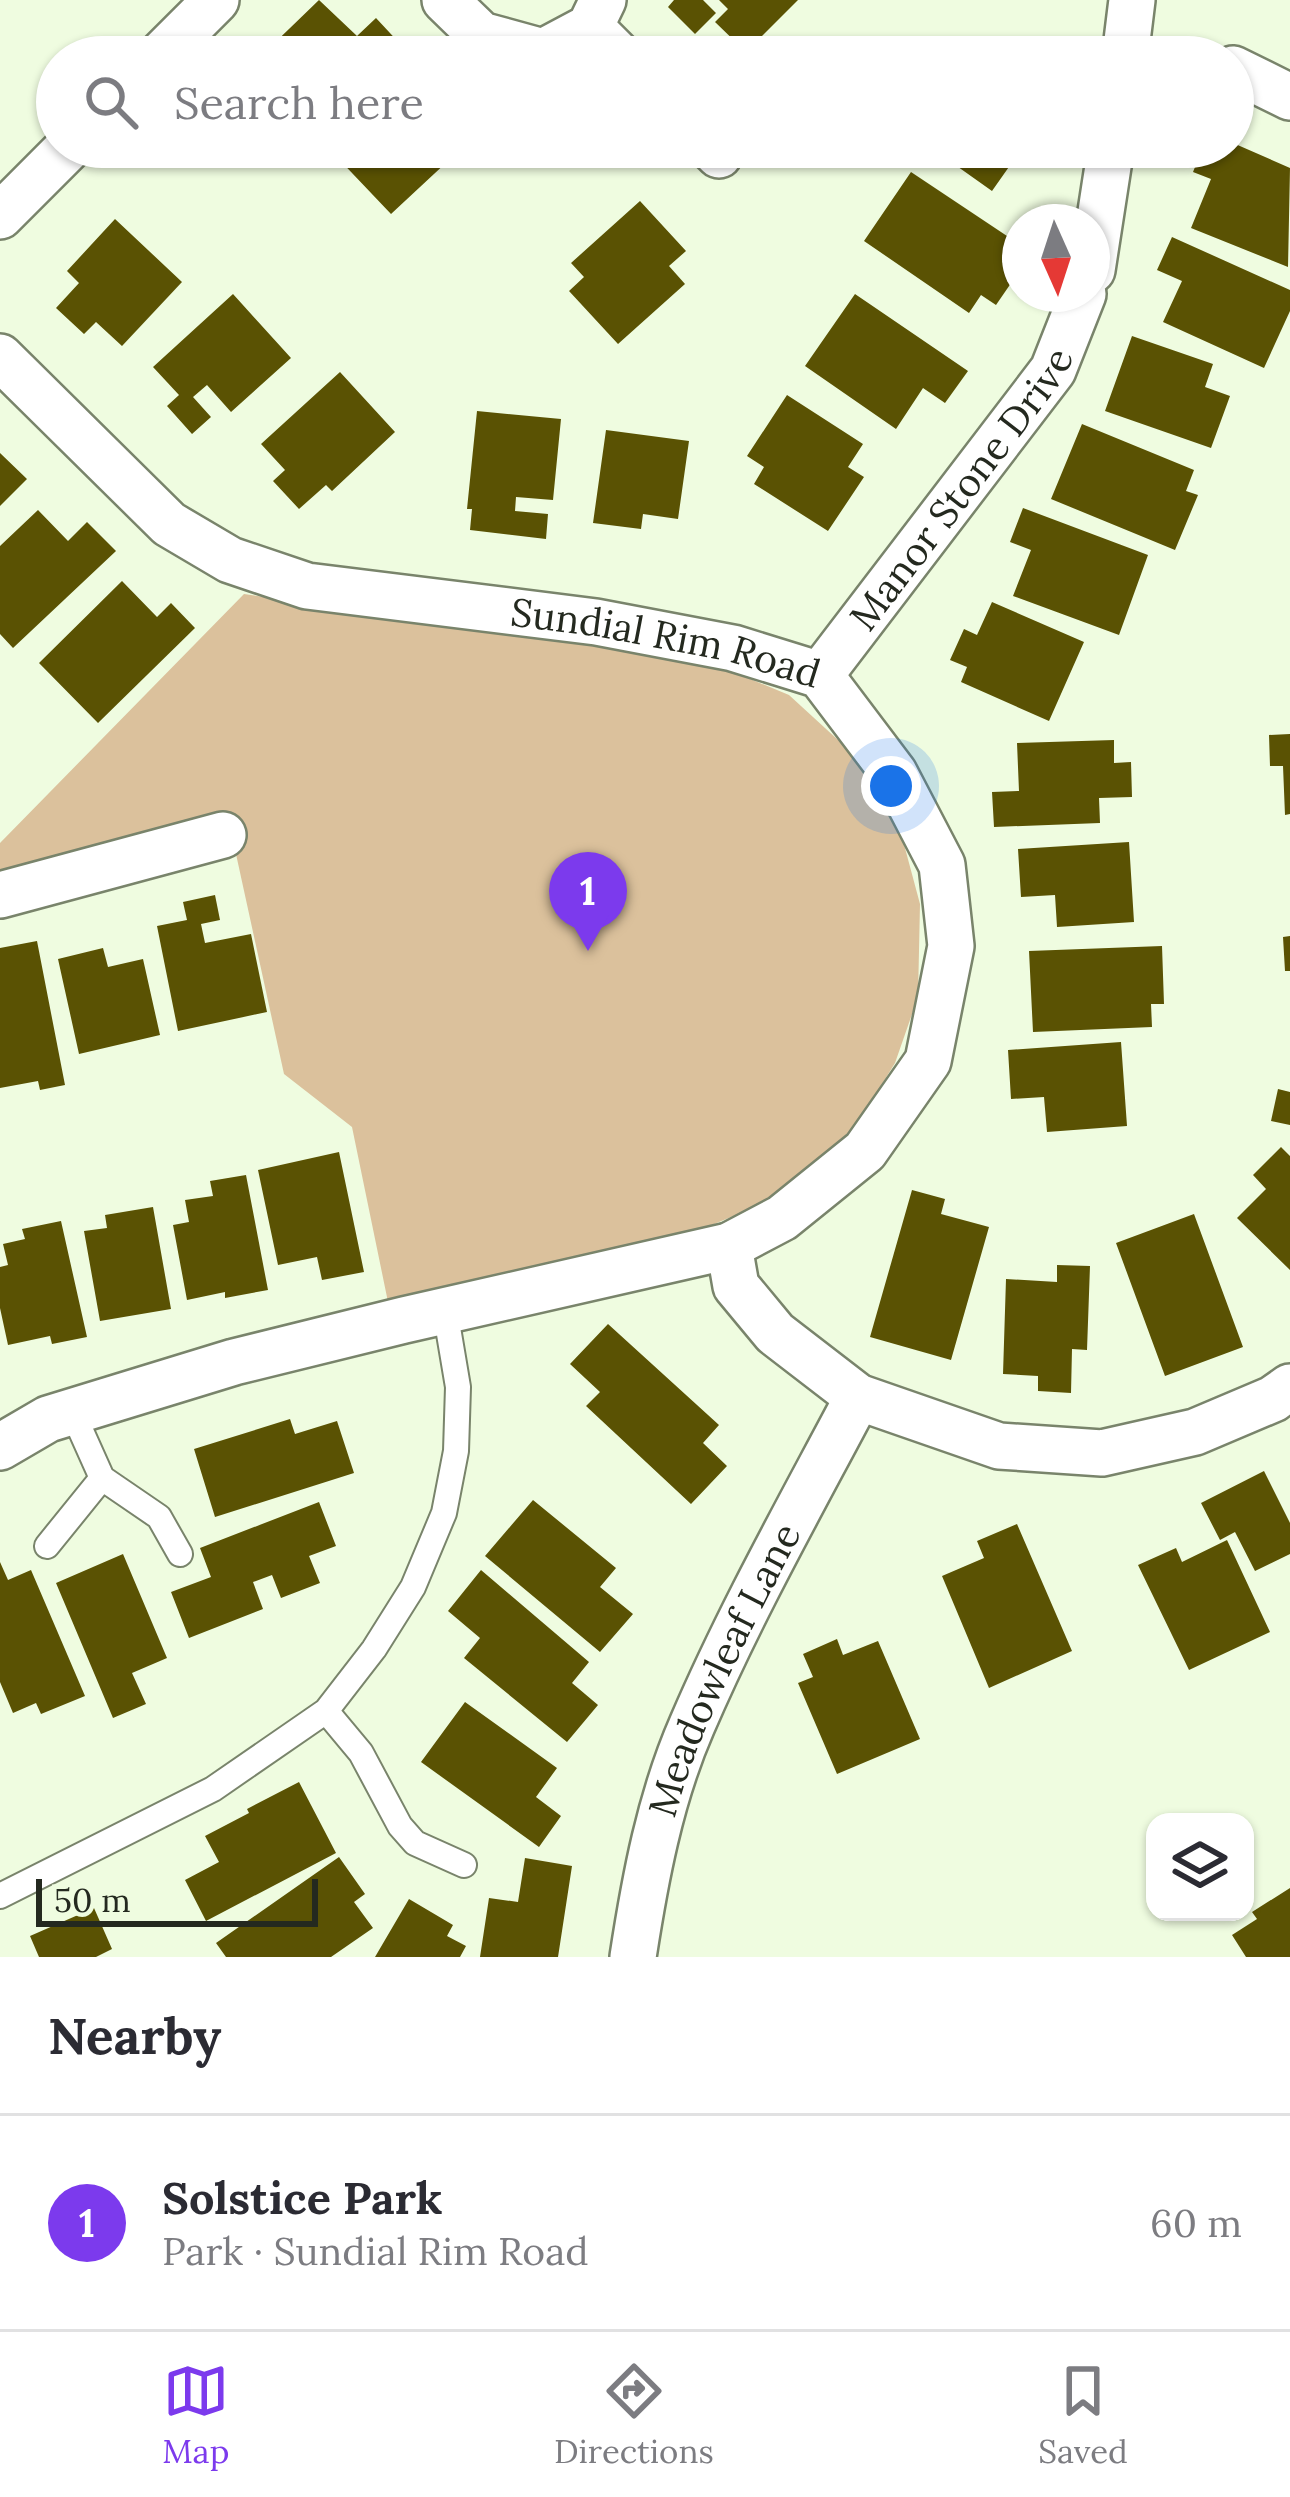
<!DOCTYPE html>
<html lang="en">
<head>
<meta charset="utf-8">
<style>
	body { margin:0; font-family:Lora,serif; background:#f7f7f7; color:#2b2b33 }
	.controls { position:absolute; right:36px; bottom:36px; display:grid; overflow:hidden; border-radius:24px; box-shadow:0 3px 9px #0004 }
	.controls button { width:108px; height:108px; display:grid; place-items:center; padding:0; border:0; border-bottom:3px solid #e1e1e2; background:#fff; color:#2b2b33; font:60px sans-serif }
	.compass { position:absolute; left:1002px; top:204px; width:108px; height:108px; border-radius:50%; background:#fff; box-shadow:0 3px 9px #0004; rotate:177deg }
	.scale { position:absolute; left:36px; bottom:30px; width:282px; box-sizing:border-box; padding-left:12px; border:6px solid #24291f; border-top:0; font-size:33px; line-height:42px; white-space:nowrap; color:#24291f; -webkit-text-stroke:9px #effce0; paint-order:stroke }
	.you { position:absolute; left:891px; top:786px; width:42px; height:42px; margin:-30px; border:9px solid #fff; border-radius:50%; background:#1a73e8; box-shadow:0 0 0 18px #1a73e833 }
	.badge { display:grid; place-items:center; width:78px; height:78px; border-radius:50%; background:#7c3aed; color:#fff; font-size:39px; font-weight:700 }
	.pin { position:absolute; translate:-50% -99px; filter:drop-shadow(0 3px 6px #0008) }
	.pin::after { content:''; position:absolute; top:63px; width:42px; height:36px; background:inherit; clip-path:polygon(0 0,100% 0,50% 100%) }
	.list { margin:0; padding:0; list-style:none }
	h2 { display:flex; justify-content:space-between; align-items:center; height:156px; margin:0; padding:0 48px; font-size:51px }
	h2 small { font-size:39px; font-weight:400; color:#7c7c81 }
	.list li { display:grid; grid-template-columns:78px 1fr auto; gap:36px; align-items:center; box-sizing:border-box; height:216px; padding:0 48px; border-top:3px solid #e1e1e2 }
	.list b { display:block; font-size:45px; white-space:nowrap }
	.list p { margin:0; font-size:39px; white-space:nowrap; color:#7c7c81 }
	.list em { font-size:39px; font-style:normal; color:#7c7c81 }
	.icon { flex:none; width:66px; height:66px; fill:none; stroke:currentColor; stroke-width:2; stroke-linecap:round; stroke-linejoin:round }
	.map { position:relative; flex:none; width:1290px; height:1957px; overflow:hidden }
	.search { position:absolute; background:#fff; box-shadow:0 3px 9px #0004; left:36px; right:36px; top:36px; height:132px; display:flex; align-items:center; gap:30px; box-sizing:border-box; padding:0 42px; border-radius:66px; color:#7c7c81; font-size:45px }
	.sheet { height:372px; background:#fff }
	nav { display:flex; justify-content:space-around; align-items:center; box-sizing:border-box; height:168px; border-top:3px solid #e1e1e2; background:#fff; font-size:33px; color:#7c7c81 }
	nav a { display:grid; justify-items:center; gap:6px }
	nav .on { color:#7c3aed }
	.map>svg:first-child { display:block }
</style>
</head>
<body>
<div class="map">
<svg width="1290" height="1957" viewBox="0 0 1290 1957">
	<rect width="100%" height="100%" fill="#effce0"/>
	<path fill="#dbc19c" d="M244 594 709 662 789 695 849 750 898 822 920 904 918 997 895 1063 845 1144 772 1200 707 1227 388 1302 352 1127 284 1074 229 822 0 884V843Z"/>
	<path fill="#5a5203" d="M319 0 357 36 376 18 403 47 393 57H260Z
		M674 0H703L716 13 695 34 668 7Z
		M719 0H798L746 52 715 22 728 9Z
		M1233 143 1290 168 1288 267 1191 228 1211 179 1193 172 1203 147H1233Z
		M339 147H463L391 214 333 153Z
		M930 147H1023L992 191Z
		M911 172 1016 242 1002 262 1018 273 996 305 981 295 969 313 864 241Z
		M640 201 686 251 669 266 685 284 618 344 569 291 584 277 571 263Z
		M115 219 182 282 122 346 96 322 84 334 56 308 79 283 67 271Z
		M1172 237 1290 290V311L1264 368 1163 322 1182 281 1157 270Z
		M233 294 291 358 231 412 207 385 193 397 211 417 192 434 167 406 179 395 153 367Z
		M855 294 968 371 945 403 923 388 896 429 805 366Z
		M1132 336 1213 364 1205 387 1230 396 1211 448 1105 411Z
		M340 372 395 432 332 491 326 485 299 509 273 481 285 470 261 444Z
		M787 395 863 444 848 467 864 477 828 531 754 484 764 467 747 456Z
		M477 411 561 419 553 500 516 497 515 511 548 514 546 539 470 530 472 509H467Z
		M1082 424 1194 470 1186 491 1198 495 1175 550 1051 499Z
		M606 430 689 441 678 519 643 514 641 529 593 523Z
		M0 453 27 479 0 506Z
		M1023 508 1148 555 1119 635 1013 596 1031 550 1010 542Z
		M38 510 68 541 87 522 116 551 13 648 0 634V546Z
		M122 581 157 617 171 603 195 628 98 723 39 663Z
		M992 602 1084 642 1049 721 961 682 967 667 950 660 964 629 977 635Z
		M1290 734V814L1285 815 1283 766H1270L1269 735Z
		M1114 740V763L1131 762 1132 797 1099 798 1100 823 994 827 992 792 1019 791 1017 743Z
		M1129 842 1134 922 1057 927 1055 895 1021 897 1018 849Z
		M215 895 220 920 201 924 205 943 251 934 267 1012 178 1031 157 926 187 920 183 902Z
		M1290 936V971H1285L1283 937Z
		M37 941 65 1085 40 1090 38 1081 0 1088V948Z
		M1162 946 1164 1004H1151L1152 1027 1033 1032 1029 951Z
		M103 948 108 967 143 959 160 1035 79 1054 58 959Z
		M1121 1042 1127 1126 1047 1132 1044 1097 1011 1099 1008 1050Z
		M1278 1089 1290 1092V1125L1271 1121Z
		M1281 1147 1290 1156V1270L1237 1218 1266 1189 1253 1175Z
		M339 1152 364 1272 322 1280 317 1257 278 1265 258 1170Z
		M246 1175 268 1290 225 1298V1292L187 1300 173 1225 189 1222 185 1200 213 1196 210 1181Z
		M912 1190 945 1199 941 1214 989 1227 951 1360 870 1337Z
		M153 1207 171 1309 100 1321 84 1231 107 1228 105 1215Z
		M1194 1214 1243 1347 1165 1376 1116 1243Z
		M61 1221 87 1337 52 1344 50 1336 8 1345 0 1308V1267L8 1265 3 1244 25 1239 22 1229Z
		M1057 1265 1090 1266 1087 1350 1072 1349 1071 1393 1038 1391V1376L1003 1374 1006 1279 1057 1282Z
		M608 1324 719 1425 703 1443 727 1466 691 1504 586 1406 600 1392 570 1364Z
		M290 1419 295 1434 337 1421 354 1473 215 1517 194 1449Z
		M1264 1471 1290 1523V1554L1255 1571 1235 1532 1220 1540 1201 1503Z
		M533 1500 616 1568 600 1587 633 1614 600 1652 485 1556Z
		M319 1502 336 1546 309 1556 320 1583 281 1598 272 1575 253 1582 263 1609 189 1638 171 1592 211 1577 200 1548Z
		M1017 1524 1072 1651 989 1688 942 1576 984 1558 977 1541Z
		M1227 1540 1270 1632 1189 1670 1138 1565 1176 1548 1182 1562Z
		M123 1554 167 1658 132 1673 146 1704 113 1718 56 1583Z
		M0 1562 8 1580 31 1570 85 1696 41 1714 36 1703 13 1713 0 1682Z
		M481 1570 589 1662 572 1683 598 1705 567 1742 464 1658 480 1638 448 1611Z
		M837 1639 843 1655 878 1641 920 1739 837 1774 798 1683 813 1677 803 1654Z
		M465 1702 557 1768 536 1797 561 1816 539 1847 421 1762Z
		M299 1782 336 1853 206 1921 185 1880 219 1862 205 1836 249 1813 247 1809Z
		M339 1857 365 1894 354 1902 373 1928 331 1957H226L216 1943Z
		M525 1858 572 1866 558 1957H480L489 1898 518 1902Z
		M1290 1888V1957H1246L1232 1935 1257 1919 1252 1912Z
		M409 1899 453 1925 447 1936 466 1946 460 1957H375Z
		M94 1908 112 1949 96 1957H39L30 1936Z"/>
	<g fill="none" stroke-linecap="round" stroke-linejoin="round">
		<defs>
			<path id="service" d="M72 1411 102 1478 159 1517 180 1554
				M47 1546 102 1478
				M326 1711 361 1753 400 1826 415 1843 464 1865
				M0 1896 213 1789 326 1711 374 1649 413 1587 444 1513 456 1451 458 1387 445 1310"/>
			<g id="minor">
				<path d="M445 0 481 35 543 52 590 27 603 0"/>
				<path d="M590 27 620 57"/>
				<path d="M159 57 216 0"/>
				<path d="M1125 57 1132 0"/>
				<path d="M1233 69 1290 97"/>
				<path d="M711 147 719 155"/>
				<path d="M0 216 69 147"/>
				<path d="M1092 270 1111 147"/>
				<path id="s1" d="M0 357 169 524 230 560 307 586 596 622 733 648 820 675 894 773 942 865 951 946 928 1061 865 1151 782 1218 729 1246 404 1320 234 1362 48 1419 0 1447"/>
				<path id="s2" d="M820 675 1053 370 1083 294"/>
				<path d="M0 895 223 835"/>
				<path d="M729 1246 736 1286 775 1333 858 1397 999 1446 1102 1453 1195 1432 1273 1399 1290 1387"/>
				<path id="s3" d="M633 1957C645 1879 660 1798 692 1725 740 1613 801 1505 858 1397"/>
			</g>
		</defs>
		<use href="#service" stroke="#79846b" stroke-width="28"/>
		<use href="#minor" stroke="#79846b" stroke-width="50"/>
		<use href="#service" stroke="#fff" stroke-width="24"/>
		<use href="#minor" stroke="#fff" stroke-width="45"/>
	</g>
	<g text-anchor="middle" stroke-width="12" stroke-linejoin="round" paint-order="stroke">
		<g font-size="39" fill="#24291f" stroke="#effce0">
			<text dy="14" stroke="none"><textPath href="#s2" startOffset="234">Manor Stone Drive</textPath></text>
			<text dy="14" stroke="none"><textPath href="#s1" startOffset="753">Sundial Rim Road</textPath></text>
			<text dy="14" stroke="none"><textPath href="#s3" startOffset="303">Meadowleaf Lane</textPath></text>
		</g>
	</g>
</svg>
<div class="controls">
<button><svg class="icon" aria-label="layers" viewBox="0 0 24 24"><path d="M12 4l9 5-9 5-9-5zM3 14l9 5 9-5"/></svg></button>
</div>
<svg class="compass" viewBox="-18 -18 36 36"><path d="M0-13l5 13h-10z" fill="#e53935"/><path d="M0 13l5-13h-10z" fill="#7c7c81"/></svg>
<div class="scale">50 m</div>
<div class="you"></div>
<div class="pin badge" style="left:588px;top:951px">1</div>
<div class="search"><svg class="icon" aria-label="search" viewBox="0 0 24 24"><circle cx="10" cy="10" r="6"/><path d="M15 15l6 6"/></svg>Search here</div>
</div>
<section class="sheet">
<h2>Nearby<small></small></h2>
<ul class="list">
<li><span class="badge">1</span><div><b>Solstice Park</b><p>Park · Sundial Rim Road</p></div><em>60 m</em></li>
</ul>
</section>
<nav>
<a class="on"><svg class="icon" aria-label="map" viewBox="0 0 24 24"><path d="M3 6l6-2 6 2 6-2v14l-6 2-6-2-6 2zM9 4v14M15 6v14"/></svg>Map</a>
<a><svg class="icon" aria-label="directions" viewBox="0 0 24 24"><path d="M12 3l9 9-9 9-9-9zM9 14v-3h6M13 9l2 2-2 2"/></svg>Directions</a>
<a><svg class="icon" aria-label="saved" viewBox="0 0 24 24"><path d="M7 4h10v16l-5-4-5 4z"/></svg>Saved</a>
</nav>
</body>
</html>
